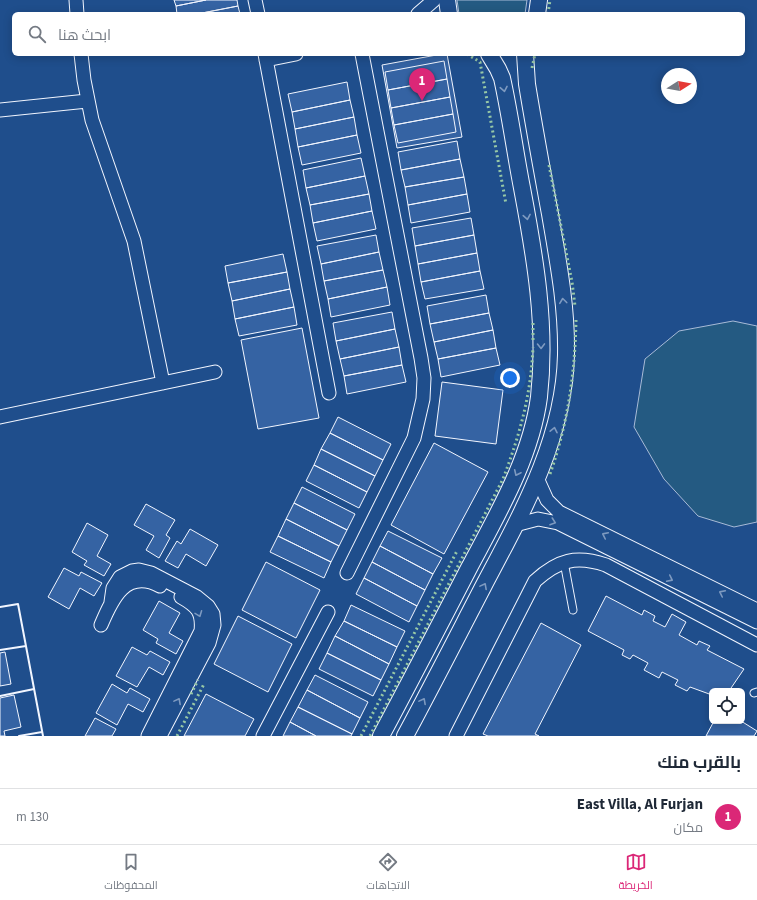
<!DOCTYPE html>
<html lang="ar">
<head>
<meta charset="utf-8">
<style>
	body { margin:0; font-family:"Source Sans 3",Cairo,sans-serif; background:#f2f2f3; color:#1f2937; direction:rtl }
	.controls { position:absolute; right:12px; bottom:12px; display:grid; overflow:hidden; border-radius:6px; box-shadow:0 2px 10px #0003 }
	.controls button { width:36px; height:36px; display:grid; place-items:center; padding:0; border:0; border-bottom:1px solid #e0e1e3; background:#fff; color:#1f2937; font:20px sans-serif }
	.compass { position:absolute; left:661px; top:68px; width:36px; height:36px; border-radius:50%; background:#fff; box-shadow:0 2px 10px #0003; rotate:79deg }
	.you { position:absolute; left:510px; top:378px; width:14px; height:14px; margin:-10px; border:3px solid #fff; border-radius:50%; background:#1a73e8; box-shadow:0 0 0 6px #1a73e833 }
	.badge { display:grid; place-items:center; width:26px; height:26px; border-radius:50%; background:#db2777; color:#fff; font-size:13px; font-weight:700 }
	.pin { position:absolute; translate:-50% -33px; filter:drop-shadow(0 1px 2px #0008) }
	.pin::after { content:''; position:absolute; top:21px; width:14px; height:12px; background:inherit; clip-path:polygon(0 0,100% 0,50% 100%) }
	.list { margin:0; padding:0; list-style:none }
	h2 { display:flex; justify-content:space-between; align-items:center; height:52px; margin:0; padding:0 16px; font-size:17px }
	h2 small { font-size:13px; font-weight:400; color:#747a83 }
	.list li { display:grid; grid-template-columns:26px 1fr auto; gap:12px; align-items:center; box-sizing:border-box; height:56px; padding:0 16px; border-top:1px solid #e0e1e3 }
	.list b { display:block; font-size:15px; white-space:nowrap }
	.list p { margin:0; font-size:13px; white-space:nowrap; color:#747a83 }
	.list em { font-size:13px; font-style:normal; color:#747a83 }
	.icon { flex:none; width:22px; height:22px; fill:none; stroke:currentColor; stroke-width:2; stroke-linecap:round; stroke-linejoin:round }
	.map { position:relative; flex:none; width:757px; height:736px; overflow:hidden; direction:ltr }
	.search { position:absolute; background:#fff; box-shadow:0 2px 10px #0003; left:12px; right:12px; top:12px; height:44px; display:flex; align-items:center; gap:10px; box-sizing:border-box; padding:0 14px; border-radius:6px; color:#747a83; font-size:15px }
	.sheet { height:108px; background:#fff }
	nav { display:flex; justify-content:space-around; align-items:center; box-sizing:border-box; height:56px; border-top:1px solid #e0e1e3; background:#fff; font-size:11px; color:#747a83 }
	nav a { display:grid; justify-items:center; gap:2px }
	nav .on { color:#db2777 }
	.map>svg:first-child { display:block }
</style>
</head>
<body>
<div class="map">
<svg width="757" height="736" viewBox="0 0 757 736">
	<rect width="100%" height="100%" fill="#1f4e8c"/>
	<path fill="#245a82" stroke="#a8bbd7" d="M457 0H527L525 14H459Z
		M733 321 757 326V522L734 527 698 516 664 479 634 427 645 359 679 331Z"/>
	<path fill="#3563a3" stroke="#f2f6ff" d="M174 0H206L176 6Z
		M206 0H237L238 6 197 14H177L176 6Z
		M238 6 240 14H197Z
		M442 54H447L462 137 397 148 382 65Z
		M444 61 447 79 388 90 385 72Z
		M447 79 450 97 391 108 388 90Z
		M347 82 350 100 292 112 288 94Z
		M450 97 453 114 394 125 391 108Z
		M350 100 354 117 295 129 292 112Z
		M453 114 456 132 398 143 394 125Z
		M354 117 357 135 298 147 295 129Z
		M357 135 361 153 302 165 298 147Z
		M457 141 460 159 401 170 398 152Z
		M361 158 365 176 306 188 303 170Z
		M460 159 464 177 405 187 401 170Z
		M365 176 369 194 310 205 306 188Z
		M464 177 467 194 408 205 405 187Z
		M369 194 372 211 313 223 310 205Z
		M467 194 470 212 411 223 408 205Z
		M372 211 376 229 317 241 313 223Z
		M471 218 474 235 415 246 412 228Z
		M376 235 379 252 321 264 317 246Z
		M474 235 477 253 418 264 415 246Z
		M379 252 383 270 324 281 321 264Z
		M477 253 480 271 421 282 418 264Z
		M283 254 287 272 228 283 225 266Z
		M383 270 387 287 328 299 324 281Z
		M480 271 484 289 425 299 421 282Z
		M287 272 290 289 232 301 228 283Z
		M387 287 390 305 331 317 328 299Z
		M290 289 294 307 235 319 232 301Z
		M486 295 489 313 430 324 427 306Z
		M294 307 297 325 239 336 235 319Z
		M392 312 395 329 336 341 333 323Z
		M489 313 493 330 434 342 430 324Z
		M302 328 319 418 258 429 241 340Z
		M395 329 399 347 340 359 336 341Z
		M493 330 496 348 438 359 434 342Z
		M399 347 402 365 344 376 340 359Z
		M496 348 500 365 441 377 438 359Z
		M402 365 406 382 347 394 344 376Z
		M442 382 503 390 496 444 435 436Z
		M338 417 391 444 383 460 330 433Z
		M330 433 383 460 375 476 321 449Z
		M434 443 488 472 444 554 391 525Z
		M321 449 375 476 367 492 314 465Z
		M314 465 367 492 359 508 306 481Z
		M302 487 355 514 347 530 294 503Z
		M294 503 347 530 339 546 286 519Z
		M146 504 175 520 166 535 170 538 159 558 146 550 154 536 134 525Z
		M286 519 339 546 331 562 278 536Z
		M87 523 108 535 97 556 111 564 104 576 84 565 87 561 72 552Z
		M190 529 218 545 206 566 186 554 178 568 165 561 177 541 181 544Z
		M388 531 442 558 433 574 380 546Z
		M278 536 331 562 324 578 270 552Z
		M380 546 433 574 425 590 372 562Z
		M266 562 320 590 296 638 242 610Z
		M372 562 425 590 417 606 364 578Z
		M64 568 79 576 81 572 102 583 94 596 80 588 69 609 48 597Z
		M364 578 417 606 409 622 356 594Z
		M606 596 642 615 644 610 655 616 653 621 665 627 672 614 686 622 679 635 697 645 699 641 710 646 707 650 744 669 729 691H712V695L690 687 687 691 675 685 678 680 662 672 659 678 644 670 648 663 633 655 630 659 622 655 624 650 588 631Z
		M159 601 180 613 169 633 183 641 176 654 156 643 158 639 143 630Z
		M351 605 405 631 397 647 344 621Z
		M238 616 292 644 268 692 214 664Z
		M344 621 397 647 389 664 335 636Z
		M541 623 581 645 535 734 539 736H488L483 734Z
		M335 636 389 664 381 680 327 653Z
		M132 647 147 655 150 651 170 662 163 675 149 667 137 687 116 676Z
		M5 652 11 684 0 686V653Z
		M327 653 381 680 373 696 319 669Z
		M315 675 368 702 360 718 307 690Z
		M112 684 127 693 130 688 150 699 143 712 128 704 117 725 96 713Z
		M307 690 360 718 352 734 298 707Z
		M206 694 254 719 245 736H184Z
		M14 695 21 727 4 731 5 736H0V698Z
		M298 707 352 734 351 736H316L290 722Z
		M95 718 116 729 112 736H85Z
		M714 721H741L757 731 754 736H706Z
		M290 722 316 736H283Z"/>
	<g fill="none" stroke-linecap="round" stroke-linejoin="round">
		<defs>
			<path id="service" d="M564 562 573 610
				M754 693 757 692"/>
			<path id="minor" d="M76 0 77 14
				M255 0 258 14
				M418 14 434 0
				M81 54 84 80 92 120 134 241 163 383
				M265 54 329 393
				M266 60 296 54
				M0 110 87 101
				M0 417 215 372
				M537 478 547 500 559 512 757 610
				M515 525 538 519 558 523 757 622
				M347 573 414 438 423 399 424 378 421 358 362 54
				M111 602 113 588 120 577 132 571 139 570 151 573 197 597 208 606 213 614 214 625 209 643 160 736
				M101 625C112 599 126 568 160 586
				M148 736 201 631C203 612 197 606 181 597
				M263 736 328 612
				M456 736 535 581C558 560 576 555 606 565L757 645"/>
			<path id="tertiary" d="M447 0 449 14
				M537 14 539 0
				M381 736C411 680 440 624 469 568 497 515 531 458 539 397 547 326 535 257 522 188 515 152 510 114 502 78L498 69 489 54
				M405 736C432 686 458 635 484 585 522 513 564 439 566 355 567 307 558 261 550 214 542 170 534 127 527 84L525 54"/>
		</defs>
		<use href="#service" stroke="#f2f6ff" stroke-width="9"/>
		<use href="#minor" stroke="#f2f6ff" stroke-width="15"/>
		<use href="#tertiary" stroke="#f2f6ff" stroke-width="18"/>
		<use href="#service" stroke="#1f4e8c" stroke-width="7"/>
		<use href="#minor" stroke="#1f4e8c" stroke-width="13"/>
		<use href="#tertiary" stroke="#1f4e8c" stroke-width="16"/>
		<path stroke="#97c8a6" stroke-width="3" stroke-dasharray="2 3" stroke-linecap="butt" d="M548 14 550 0
			M467 54 480 62 506 204
			M532 68 535 54
			M549 165 572 282 575 306
			M533 323V341
			M550 474C568 423 575 373 576 320
			M191 694 198 680
			M177 736 204 684
			M361 736 457 551
			M370 736 503 479C520 434 531 395 533 347"/>
		<path stroke="#f2f6ff" stroke-width="2" d="M0 607 18 604 43 736
			M0 650 26 646
			M0 696 34 689
			M19 736 42 732"/>
	</g>
	<defs><path id="oneway-chevron" d="M-2-3.5L2.5 0L-2 3.5" fill="none" stroke-width="1.6" stroke-linecap="round" stroke-linejoin="round"/></defs>
	<g stroke="#7e9ac0">
		<use href="#oneway-chevron" transform="translate(504 89) rotate(79)"/>
		<use href="#oneway-chevron" transform="translate(527 217) rotate(80)"/>
		<use href="#oneway-chevron" transform="translate(563 301) rotate(-97)"/>
		<use href="#oneway-chevron" transform="translate(541 346) rotate(89)"/>
		<use href="#oneway-chevron" transform="translate(554 430) rotate(-78)"/>
		<use href="#oneway-chevron" transform="translate(517 473) rotate(115)"/>
		<use href="#oneway-chevron" transform="translate(553 522) rotate(19)"/>
		<use href="#oneway-chevron" transform="translate(605 535) rotate(-154)"/>
		<use href="#oneway-chevron" transform="translate(670 579) rotate(26)"/>
		<use href="#oneway-chevron" transform="translate(484 586) rotate(-62)"/>
		<use href="#oneway-chevron" transform="translate(722 593) rotate(-154)"/>
		<use href="#oneway-chevron" transform="translate(199 614) rotate(69)"/>
		<use href="#oneway-chevron" transform="translate(178 701) rotate(-62)"/>
		<use href="#oneway-chevron" transform="translate(423 701) rotate(-62)"/>
	</g>
</svg>
<div class="controls">
<button><svg class="icon" aria-label="locate" viewBox="0 0 24 24"><circle cx="12" cy="12" r="6"/><path d="M12 2v4M12 18v4M2 12h4M18 12h4"/></svg></button>
</div>
<svg class="compass" viewBox="-18 -18 36 36"><path d="M0-13l5 13h-10z" fill="#e53935"/><path d="M0 13l5-13h-10z" fill="#747a83"/></svg>
<div class="you"></div>
<div class="pin badge" style="left:422px;top:101px">1</div>
<div class="search"><svg class="icon" aria-label="search" viewBox="0 0 24 24"><circle cx="10" cy="10" r="6"/><path d="M15 15l6 6"/></svg>ابحث هنا</div>
</div>
<section class="sheet">
<h2>بالقرب منك<small></small></h2>
<ul class="list">
<li><span class="badge">1</span><div><b>East Villa, Al Furjan</b><p>مكان</p></div><em>130 m</em></li>
</ul>
</section>
<nav>
<a class="on"><svg class="icon" aria-label="map" viewBox="0 0 24 24"><path d="M3 6l6-2 6 2 6-2v14l-6 2-6-2-6 2zM9 4v14M15 6v14"/></svg>الخريطة</a>
<a><svg class="icon" aria-label="directions" viewBox="0 0 24 24"><path d="M12 3l9 9-9 9-9-9zM9 14v-3h6M13 9l2 2-2 2"/></svg>الاتجاهات</a>
<a><svg class="icon" aria-label="saved" viewBox="0 0 24 24"><path d="M7 4h10v16l-5-4-5 4z"/></svg>المحفوظات</a>
</nav>
</body>
</html>
